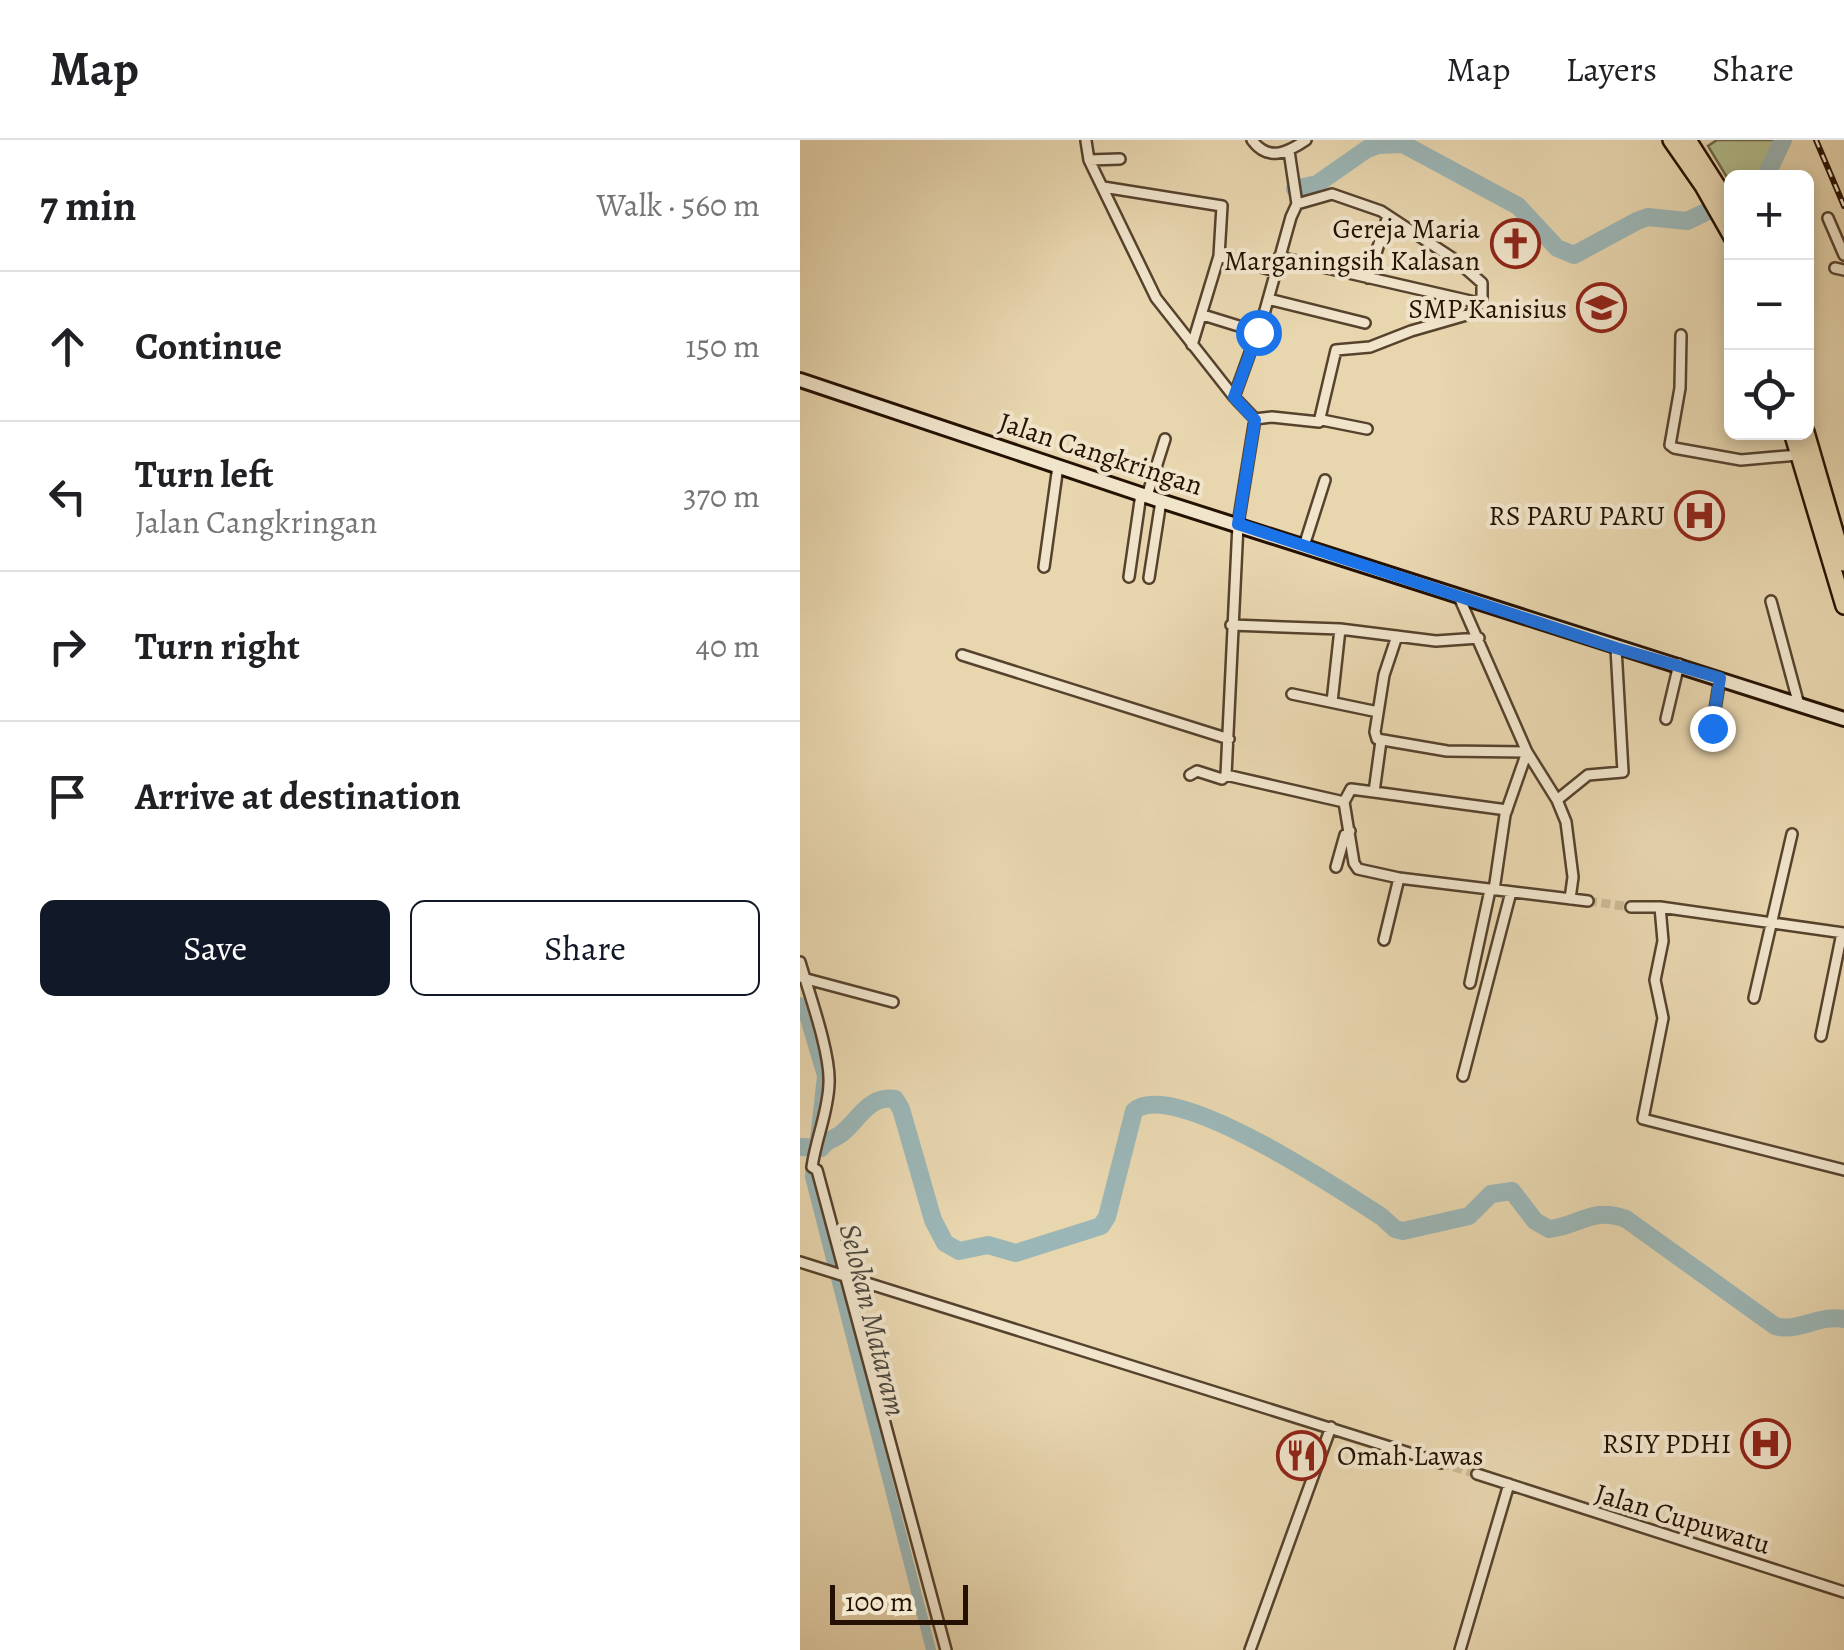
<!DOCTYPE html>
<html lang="en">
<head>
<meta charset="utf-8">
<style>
	body { margin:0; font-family:Alegreya,serif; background:#f6f6f6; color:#202124 }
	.controls { position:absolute; right:30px; top:30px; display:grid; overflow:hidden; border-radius:15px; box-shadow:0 5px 15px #0003 }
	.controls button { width:90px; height:90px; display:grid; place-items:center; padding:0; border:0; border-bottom:2px solid #e0e0e0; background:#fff; color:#202124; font:50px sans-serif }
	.scale { position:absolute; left:30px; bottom:25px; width:138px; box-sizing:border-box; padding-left:10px; border:5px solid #251102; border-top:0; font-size:28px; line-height:35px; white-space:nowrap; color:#251102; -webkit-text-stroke:8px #f0e4cb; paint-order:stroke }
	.stop { position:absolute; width:30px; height:30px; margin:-22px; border:8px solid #1a73e8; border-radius:50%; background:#fff }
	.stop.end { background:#1a73e8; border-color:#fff; box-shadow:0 2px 10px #0008 }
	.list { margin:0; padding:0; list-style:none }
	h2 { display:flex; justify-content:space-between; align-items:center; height:130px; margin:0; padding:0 40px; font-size:42px }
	h2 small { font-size:32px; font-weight:400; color:#757577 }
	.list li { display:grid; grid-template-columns:65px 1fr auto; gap:30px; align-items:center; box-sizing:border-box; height:150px; padding:0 40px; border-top:2px solid #e0e0e0 }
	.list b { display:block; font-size:38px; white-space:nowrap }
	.list p { margin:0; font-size:32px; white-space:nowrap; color:#757577 }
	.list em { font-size:32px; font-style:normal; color:#757577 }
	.actions { display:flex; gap:20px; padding:30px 40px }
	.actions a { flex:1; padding:22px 0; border:2px solid #111827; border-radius:15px; text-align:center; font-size:35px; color:#111827 }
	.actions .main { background:#111827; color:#fff }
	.icon { flex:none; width:55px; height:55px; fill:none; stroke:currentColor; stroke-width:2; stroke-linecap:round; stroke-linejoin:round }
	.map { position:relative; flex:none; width:1044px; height:1510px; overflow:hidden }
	header { display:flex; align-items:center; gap:60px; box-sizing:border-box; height:140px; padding:0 50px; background:#fff; border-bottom:2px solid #e0e0e0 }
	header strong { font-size:48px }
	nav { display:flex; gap:55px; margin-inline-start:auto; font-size:35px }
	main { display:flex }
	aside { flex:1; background:#fff }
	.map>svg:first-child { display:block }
</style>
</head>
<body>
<header>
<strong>Map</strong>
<nav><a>Map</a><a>Layers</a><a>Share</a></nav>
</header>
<main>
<aside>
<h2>7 min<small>Walk · 560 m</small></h2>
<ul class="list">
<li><svg class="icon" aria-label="ahead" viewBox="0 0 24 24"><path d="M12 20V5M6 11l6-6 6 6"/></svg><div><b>Continue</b></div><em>150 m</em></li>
<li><svg class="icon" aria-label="left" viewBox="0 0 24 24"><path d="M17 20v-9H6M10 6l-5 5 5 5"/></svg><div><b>Turn left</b><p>Jalan Cangkringan</p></div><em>370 m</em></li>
<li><svg class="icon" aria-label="right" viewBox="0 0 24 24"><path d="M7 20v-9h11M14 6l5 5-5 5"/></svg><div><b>Turn right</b></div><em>40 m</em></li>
<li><svg class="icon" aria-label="arrive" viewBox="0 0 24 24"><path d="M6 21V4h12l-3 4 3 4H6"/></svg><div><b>Arrive at destination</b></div></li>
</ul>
<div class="actions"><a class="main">Save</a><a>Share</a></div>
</aside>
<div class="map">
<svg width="1044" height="1510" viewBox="0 0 1044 1510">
	<rect width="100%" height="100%" fill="#e8d6af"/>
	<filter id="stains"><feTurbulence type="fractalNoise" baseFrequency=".002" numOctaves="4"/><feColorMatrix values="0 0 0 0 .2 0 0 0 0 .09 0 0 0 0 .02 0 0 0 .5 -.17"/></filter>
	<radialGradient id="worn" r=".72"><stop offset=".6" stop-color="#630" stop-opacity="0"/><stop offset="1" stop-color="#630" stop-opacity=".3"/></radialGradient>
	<path fill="#b3be8d" stroke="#6c6848" stroke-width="2.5" d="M917 0H986L956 37 932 38 931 44 908 6Z"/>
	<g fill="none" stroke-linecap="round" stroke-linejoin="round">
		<path stroke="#9bb6b6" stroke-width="10" d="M0 862 22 936 15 999
			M11 1021 10 1037 131 1510"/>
		<path stroke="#9bb6b6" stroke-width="18" d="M965 38 983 0
			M495 49 517 44 567 9 578 5 603 4 718 66 757 108 774 115 837 81 848 77 887 81 927 62
			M0 1007 21 1008C27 999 33 1000 41 994 59 980 68 955 95 959L101 969 133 1080 145 1103 159 1111 188 1105 216 1113 301 1086 307 1077 334 971C373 937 542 1051 582 1077L595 1089 603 1091 669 1076 691 1054 712 1051 735 1081 749 1089C780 1086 792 1066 826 1079L975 1186C998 1193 1019 1174 1044 1179"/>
		<path stroke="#cbb895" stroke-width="9" stroke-dasharray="9 4.5" stroke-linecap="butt" d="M788 761 831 767
			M641 1323 677 1334"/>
		<defs>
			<path id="minor" d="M452 0C468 22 487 13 506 0
				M286 1 289 20 356 158 434 257 455 279
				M289 20 320 19
				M303 47 422 66 419 116 392 205
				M1028 78 1044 115
				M419 116 476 131
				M479 117 679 163
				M1035 128 1044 130
				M568 138 588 76
				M468 159 565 183
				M403 175 458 192
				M881 195 880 248 870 305 874 308 941 320 998 315
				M434 257 464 174 491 77 497 64 489 11
				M455 279 472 277 519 282 536 210 570 207 611 191 670 174 682 159V143L657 121 581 71 532 54 497 64
				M522 280 567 289
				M347 356 365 299
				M504 406 525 340
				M244 427 258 326
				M329 437 341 354
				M349 438 361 361
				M659 457 727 612 757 660 766 682 773 737 770 759
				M971 461 999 565
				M431 485 540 489 636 501 679 498
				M597 496 584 535 575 592 577 599 647 611 727 612
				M162 515 429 599
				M492 554 578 572
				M532 562 540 489
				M866 579 879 524
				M912 588 920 538
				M581 601 574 652 551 649 544 662 554 723 558 729 599 738 788 761
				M390 635 397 631 422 639 426 635 544 662
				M426 635 438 384 455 279
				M574 652 707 670
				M757 660 788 635 823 632 816 508
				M536 727 545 695 550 691
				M694 750 705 675 727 612
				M831 767H860L1044 793
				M860 767 863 801 855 840 863 878 843 979 1044 1030
				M584 800 599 738
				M0 822C9 853 31 914 29 944 28 973 16 998 12 1027L17 1030 146 1510
				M3 838 93 862
				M670 843 690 750
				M954 858 992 694
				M1021 896 1042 793
				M663 936 711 752
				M0 1122 641 1323
				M677 1334 1044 1452
				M450 1510 531 1287
				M660 1510 709 1344"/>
			<path id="secondary" d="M0 240 361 361 1044 579"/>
			<path id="trunk" d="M871 0 903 46 932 97
				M888 0 932 69
				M992 292 1044 466
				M1006 292 1044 423"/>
		</defs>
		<use href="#minor" stroke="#56422d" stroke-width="14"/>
		<use href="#secondary" stroke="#251102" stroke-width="18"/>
		<use href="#trunk" stroke="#251102" stroke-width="20"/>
		<use href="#minor" stroke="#f0e4cb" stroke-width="9"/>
		<use href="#secondary" stroke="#f0e4cb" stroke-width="12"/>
		<use href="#trunk" stroke="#e8d6af" stroke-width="15"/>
		<defs>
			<path id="rail" d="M1016 0 1044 66"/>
		</defs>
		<use href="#rail" stroke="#251102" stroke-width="6"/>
		<use href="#rail" stroke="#f0e4cb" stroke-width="2.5" stroke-dasharray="8" stroke-linecap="butt"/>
	</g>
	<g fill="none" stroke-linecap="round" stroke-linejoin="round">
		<path stroke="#1a73e8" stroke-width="12" d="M458 192 434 257 455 280 438 384 816 508 920 538 912 588"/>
	</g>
	<defs>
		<symbol id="church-ring" viewBox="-11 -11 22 22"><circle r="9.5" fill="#f0e4cb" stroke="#8f2418" stroke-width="1.5"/><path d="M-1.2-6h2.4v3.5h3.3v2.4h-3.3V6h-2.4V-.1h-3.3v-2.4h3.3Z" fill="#8f2418"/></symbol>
		<symbol id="school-ring" viewBox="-11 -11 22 22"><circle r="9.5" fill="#f0e4cb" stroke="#8f2418" stroke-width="1.5"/><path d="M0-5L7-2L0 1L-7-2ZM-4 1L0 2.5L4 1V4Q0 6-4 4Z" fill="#8f2418"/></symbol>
		<symbol id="hospital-ring" viewBox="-11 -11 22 22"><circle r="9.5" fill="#f0e4cb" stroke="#8f2418" stroke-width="1.5"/><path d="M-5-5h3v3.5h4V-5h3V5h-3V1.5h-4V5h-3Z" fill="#8f2418"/></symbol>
		<symbol id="restaurant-ring" viewBox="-11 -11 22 22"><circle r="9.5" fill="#f0e4cb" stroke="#8f2418" stroke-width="1.5"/><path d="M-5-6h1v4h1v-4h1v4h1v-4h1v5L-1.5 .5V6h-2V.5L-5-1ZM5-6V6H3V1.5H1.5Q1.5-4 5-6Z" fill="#8f2418"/></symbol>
	</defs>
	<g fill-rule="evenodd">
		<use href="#church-ring" x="688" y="76" width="55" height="55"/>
		<use href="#school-ring" x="774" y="140" width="55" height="55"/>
		<use href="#hospital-ring" x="872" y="348" width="55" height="55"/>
		<use href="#hospital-ring" x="938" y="1276" width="55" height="55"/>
		<use href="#restaurant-ring" x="474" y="1288" width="55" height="55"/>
	</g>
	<g text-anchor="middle" stroke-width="8" stroke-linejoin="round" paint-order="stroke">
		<g font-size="28" fill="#251102" stroke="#f0e4cb" text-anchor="end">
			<text x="680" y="98">Gereja Maria<tspan x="680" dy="32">Marganingsih Kalasan</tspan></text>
			<text x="767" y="178">SMP Kanisius</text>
			<text x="865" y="385">RS PARU PARU</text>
			<text x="931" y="1313">RSIY PDHI</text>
			<text x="537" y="1325" text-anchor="start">Omah Lawas</text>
		</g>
		<g font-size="28" fill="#251102" stroke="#f0e4cb">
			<text transform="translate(301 313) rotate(18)" y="10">Jalan Cangkringan</text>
			<text transform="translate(883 1378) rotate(17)" y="10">Jalan Cupuwatu</text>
		</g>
		<g font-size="30" font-style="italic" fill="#4e4b41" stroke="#f0e4cb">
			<text transform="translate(73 1180) rotate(76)" y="10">Selokan Mataram</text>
		</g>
	</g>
	<rect width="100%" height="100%" filter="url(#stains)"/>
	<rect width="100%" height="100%" fill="url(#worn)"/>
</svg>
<div class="controls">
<button>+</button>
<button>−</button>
<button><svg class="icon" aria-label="locate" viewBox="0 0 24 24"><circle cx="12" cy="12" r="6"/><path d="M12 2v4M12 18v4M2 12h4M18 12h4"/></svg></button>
</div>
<div class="scale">100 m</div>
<div class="stop" style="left:458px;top:192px"></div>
<div class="stop end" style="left:912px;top:588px"></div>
</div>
</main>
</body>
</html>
